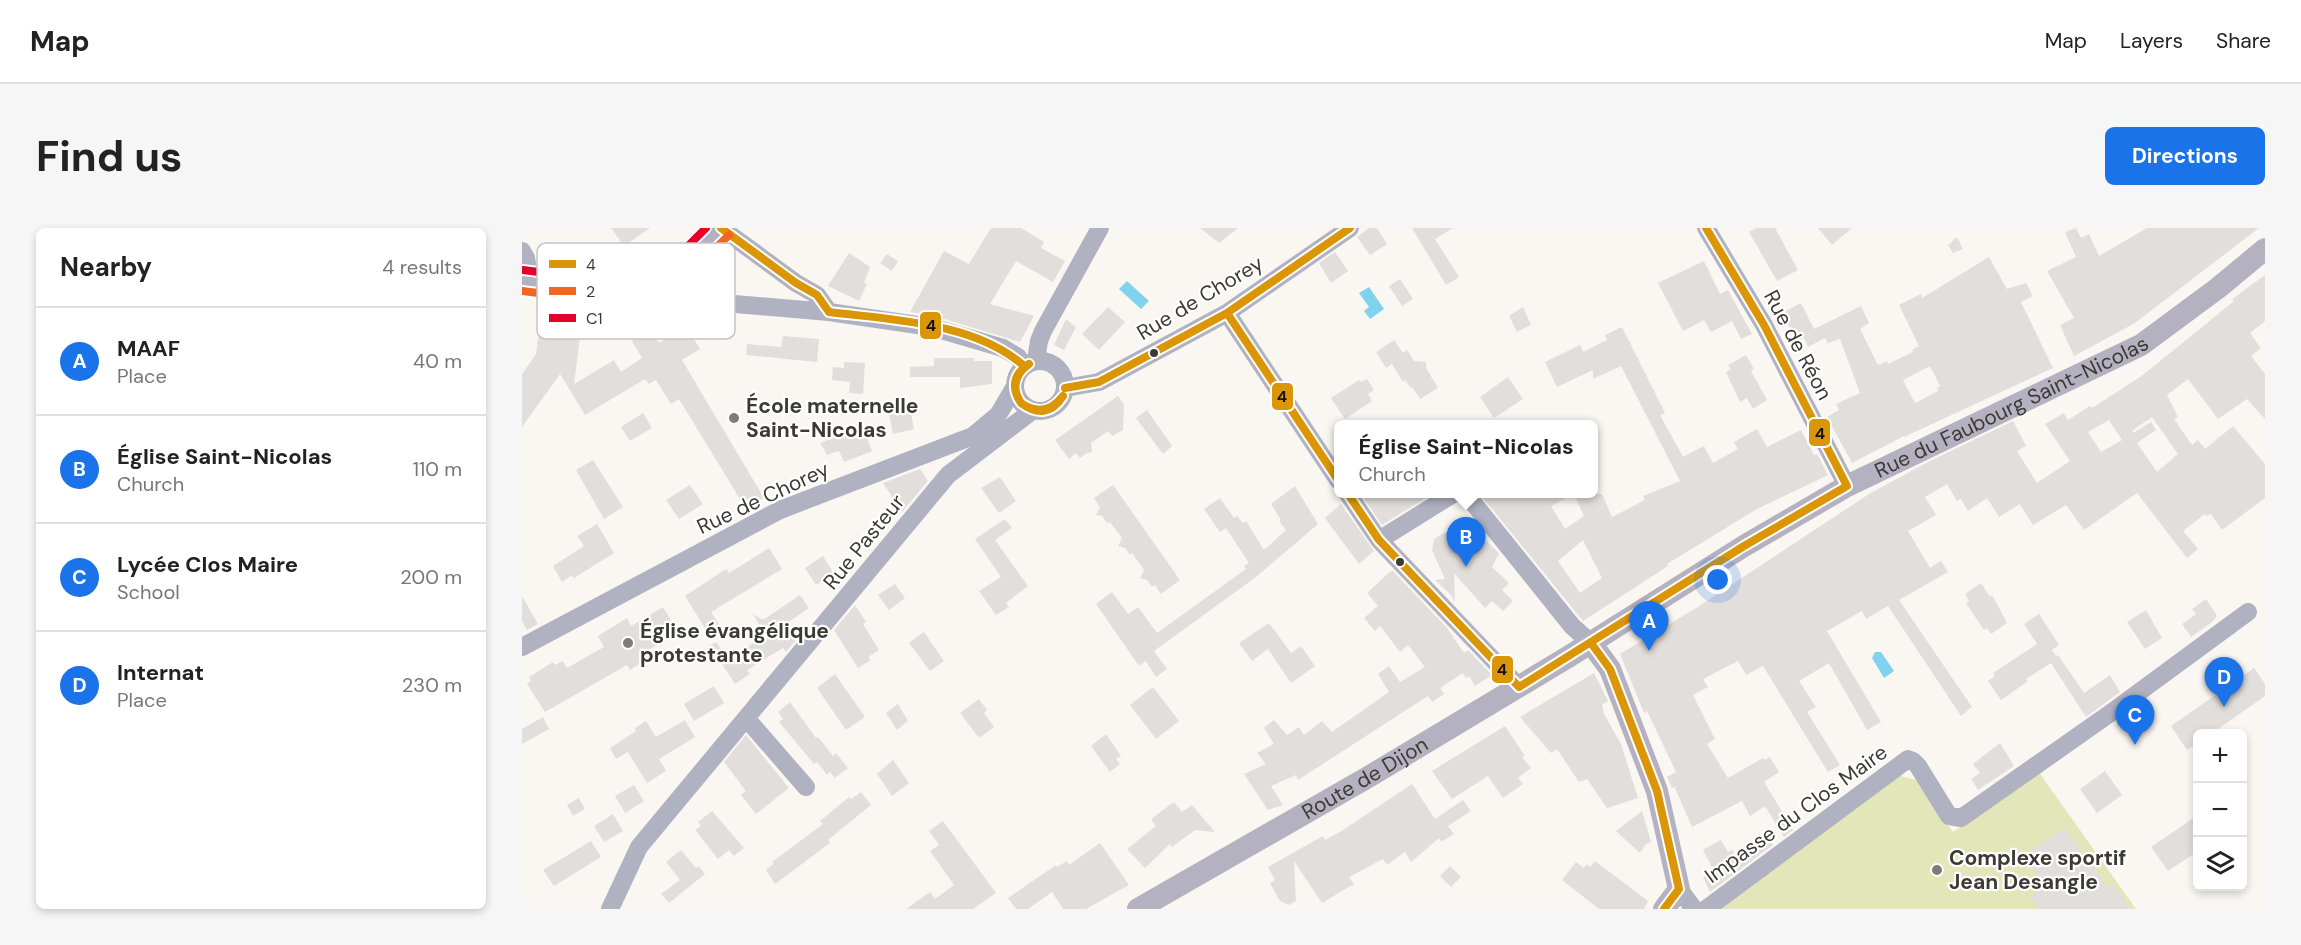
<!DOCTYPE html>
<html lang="en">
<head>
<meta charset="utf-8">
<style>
	body { margin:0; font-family:"DM Sans",sans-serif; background:#f6f6f6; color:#222 }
	.controls { position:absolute; right:18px; bottom:18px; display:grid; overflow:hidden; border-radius:9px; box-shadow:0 3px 9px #0003 }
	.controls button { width:54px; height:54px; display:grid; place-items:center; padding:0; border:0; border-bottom:2px solid #e0e0e0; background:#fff; color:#222; font:30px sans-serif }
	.you { position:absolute; left:1196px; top:352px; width:21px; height:21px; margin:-15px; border:4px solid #fff; border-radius:50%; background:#1a73e8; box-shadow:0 0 0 9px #1a73e833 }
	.badge { display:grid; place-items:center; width:39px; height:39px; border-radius:50%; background:#1a73e8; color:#fff; font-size:20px; font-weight:700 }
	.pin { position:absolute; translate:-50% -50px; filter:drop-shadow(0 2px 3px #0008) }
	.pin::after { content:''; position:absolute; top:32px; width:21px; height:18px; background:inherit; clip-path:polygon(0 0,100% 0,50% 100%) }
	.popup { position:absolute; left:812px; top:192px; width:264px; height:78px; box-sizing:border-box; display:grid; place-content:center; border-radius:9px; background:#fff; filter:drop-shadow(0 2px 4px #0005); font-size:20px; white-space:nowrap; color:#767676 }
	.popup b { font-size:22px; color:#222 }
	.popup::after { content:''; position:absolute; left:50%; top:100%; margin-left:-12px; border:12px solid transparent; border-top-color:#fff }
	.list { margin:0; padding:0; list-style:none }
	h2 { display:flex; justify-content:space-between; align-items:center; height:78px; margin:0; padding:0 24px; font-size:26px }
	h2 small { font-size:20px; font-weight:400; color:#767676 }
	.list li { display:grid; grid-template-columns:39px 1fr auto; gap:18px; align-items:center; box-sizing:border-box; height:108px; padding:0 24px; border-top:2px solid #e0e0e0 }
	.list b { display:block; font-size:22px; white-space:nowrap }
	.list p { margin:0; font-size:20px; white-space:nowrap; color:#767676 }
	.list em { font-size:20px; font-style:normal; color:#767676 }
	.icon { flex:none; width:33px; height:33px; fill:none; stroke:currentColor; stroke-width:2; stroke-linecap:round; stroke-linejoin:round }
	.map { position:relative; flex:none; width:1743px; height:681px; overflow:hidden; border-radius:9px }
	header { display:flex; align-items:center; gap:36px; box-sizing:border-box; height:84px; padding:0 30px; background:#fff; border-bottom:2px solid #e0e0e0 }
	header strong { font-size:28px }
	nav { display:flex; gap:33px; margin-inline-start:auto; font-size:21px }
	.intro { display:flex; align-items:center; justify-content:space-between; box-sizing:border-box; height:144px; padding:0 36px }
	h1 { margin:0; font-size:42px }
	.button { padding:15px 27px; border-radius:9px; background:#1a73e8; color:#fff; font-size:21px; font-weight:700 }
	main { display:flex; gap:36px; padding:0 36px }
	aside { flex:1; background:#fff; border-radius:9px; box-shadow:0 3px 9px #0003 }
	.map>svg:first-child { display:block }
</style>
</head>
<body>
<header>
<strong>Map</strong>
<nav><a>Map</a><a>Layers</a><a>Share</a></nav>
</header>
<div class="intro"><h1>Find us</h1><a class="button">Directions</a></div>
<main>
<aside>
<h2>Nearby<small>4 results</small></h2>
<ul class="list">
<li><span class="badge">A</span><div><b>MAAF</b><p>Place</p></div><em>40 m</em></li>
<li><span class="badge">B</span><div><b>Église Saint-Nicolas</b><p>Church</p></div><em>110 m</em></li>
<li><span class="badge">C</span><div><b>Lycée Clos Maire</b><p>School</p></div><em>200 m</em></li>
<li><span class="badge">D</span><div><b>Internat</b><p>Place</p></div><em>230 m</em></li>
</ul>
</aside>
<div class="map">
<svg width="1743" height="681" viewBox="0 0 1743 681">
	<rect width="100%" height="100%" fill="#faf6f1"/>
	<path fill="#e3e6b8" d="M1516 543 1614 681H1194L1369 546 1395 552 1431 604Z"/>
	<path fill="#80d2ef" d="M605 53 627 73 619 81 597 61Z
		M847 59 862 81 848 91 842 83 847 79 837 65Z
		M1353 424H1359L1372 443 1362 450 1350 430Z"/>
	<path fill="#e2dedb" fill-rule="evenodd" d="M89 0H128L102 18Z
		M469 0H499L522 14 519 20 543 33 531 54 494 33 468 76 512 88 498 114 419 90 420 89 388 84 422 23 447 36Z
		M678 0H716L697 15Z
		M847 0H855L865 16 848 27 835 9Z
		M890 0H931L913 11 937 49 924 57Z
		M1234 0H1253L1276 42 1255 53 1227 4Z
		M1296 0H1330L1310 17Z
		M1554 0 1559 10 1567 6 1577 28 1625 0H1737L1613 95 1552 128 1538 97 1552 90 1525 43 1554 29 1543 4Z
		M1435 9 1441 21 1431 25 1426 17Z
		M813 24 826 43 809 55 797 35Z
		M327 25 348 39 342 55 345 56 337 73 306 58Z
		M365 26 376 33 370 43 358 35Z
		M1467 29 1485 61 1504 55 1511 68 1499 74 1531 140 1382 209V208L1330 235 1305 189 1317 182 1314 176 1338 165 1318 111 1306 115 1303 110 1286 119 1282 110 1275 114 1260 85 1279 75 1292 101 1339 78 1347 95 1338 101 1356 137 1365 133 1366 136 1391 124 1390 122 1397 118 1377 77 1399 66 1400 70ZM1408 138 1418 158 1415 160 1416 163 1393 175 1381 152Z
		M1182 33 1198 66 1206 62 1230 106 1219 111 1210 93 1189 104 1182 92 1161 103 1136 55Z
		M1743 47V93L1728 105 1739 120 1729 128 1743 146V191L1725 171 1696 191 1666 151 1645 167 1656 189 1652 191 1670 217 1676 212 1683 221 1711 198 1743 236V270L1700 302 1689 286 1685 288 1683 286 1661 303 1676 321 1665 330 1615 265 1562 302 1544 277 1511 297 1498 276 1477 289 1465 270 1446 283 1439 271 1435 273 1425 256 1403 269 1414 287 1386 303 1408 340 1419 333 1426 344 1377 372 1450 479 1439 488 1366 378 1344 391 1340 383 1305 403 1359 494 1345 502 1307 435 1277 453 1294 479 1285 484 1318 537 1306 544 1241 438 1224 447 1216 433 1181 451 1186 459 1171 467 1193 511 1185 516 1206 550 1241 530 1242 532 1248 529 1257 544 1242 554 1271 602 1262 609 1243 578 1228 588 1220 573 1170 599 1153 560 1155 558 1150 560 1145 549 1154 544 1125 483 1122 485 1098 426 1174 380 1347 266 1406 234 1491 193 1504 218 1495 223 1515 255 1548 233 1523 196 1542 185 1546 192 1568 178 1570 180 1621 147 1712 73 1710 71ZM1630 189 1656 226 1635 244 1615 215 1634 202 1629 194 1611 205 1610 203ZM1587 192 1600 212 1579 224 1566 204Z
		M878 51 891 71 880 78 867 58Z
		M586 79 603 94 577 122 560 106Z
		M1001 79 1009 97 995 104 987 88Z
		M20 84 67 90 65 103 59 102 52 156 92 132 99 144 120 130 110 113 128 101 137 115 164 98 178 121 160 132 242 270 224 281 157 171 149 176 134 152 127 156 123 151 63 187 38 146 0 199V146L14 126Z
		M544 91 554 99 542 122 532 117Z
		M1100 99 1143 185 1138 187 1161 229 1182 218 1191 235 1216 221 1212 214 1235 201 1245 219 1279 202 1292 227 1295 226 1306 247 1235 281 1145 336 1146 338 1061 393 958 266H1051L1029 278 1043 301 1062 288 1052 266H1080L1090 289 1123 272 1121 268 1158 253 1099 138 1071 151V142L1035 159 1023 134 1058 117 1061 124 1085 112 1083 107ZM1061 312 1080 350 1058 365 1036 333Z
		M261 108 297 111 295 134 224 127 225 116 259 119Z
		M872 112 881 125 885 122 892 133 904 134V140L916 160 898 171 891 160 888 159 883 152 881 154 870 136 864 140 854 124Z
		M1224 127 1232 141 1229 143 1245 172 1231 181 1225 170 1218 174 1204 144 1209 141 1206 137Z
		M412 130H452V133H470V156L438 160V149H388V139L412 138Z
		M322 134 343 135 341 166 327 165 328 154 310 152 311 139 322 140Z
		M986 149 1001 171 972 190 958 169Z
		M845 151 852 162 846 166 850 173 823 191 809 170 837 152 839 154Z
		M596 168 602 177 601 202 590 208 586 203 569 215 570 224 565 225 558 230 554 225 547 231 533 212Z
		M387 175 392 201 371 206 367 185 376 184 374 176Z
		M625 182 650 218 641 226 614 190Z
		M121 185 130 200 108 213 99 199Z
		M328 203 331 211 344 207 350 223 322 234 317 223 305 227 298 215Z
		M71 232 101 279 82 291 54 242Z
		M398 241 406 253 380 284 361 255Z
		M478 249 494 273 477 285 459 260Z
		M168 257 181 276 157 291 144 272Z
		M591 257 658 352 639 366 633 357 630 359 625 352 618 350 622 342 610 325 608 327 603 320 596 318 600 310 588 294 586 296 580 288 574 287 578 279 572 270Z
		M773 258 796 296 734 349 632 423 645 441 634 449 624 433 617 438 574 376 590 364 606 386 616 379 635 405 724 341 722 338 727 335 704 300 698 304 682 281 698 270 712 290 715 288 721 295 724 293 742 322 764 302 757 293 759 292 749 276Z
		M839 266H910L860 297Z
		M819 276 852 323 837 336 803 290Z
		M483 291 490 300 473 312 506 358 484 375 487 379 474 387 457 363 479 349 453 311Z
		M75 296 92 325 52 350 50 347 40 354 31 338 62 318 55 308Z
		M944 299 959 302V308L977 325 970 339 987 355 980 362 991 373 981 383 970 373 963 380 932 345 933 374 929 367 913 352 923 351 910 322 912 311 924 304 943 310Z
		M247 320 260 341 189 384 200 401 188 408 163 368 204 341 207 345Z
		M301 328 312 346 294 357 283 340Z
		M870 342 925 400 942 425 946 422 970 447 953 458 947 448 944 450 941 445 918 460 922 466 910 474 906 468 776 552 774 547 749 558 761 577 746 582 722 546 744 536 735 525 752 516 742 500 752 492 765 507 777 499 782 507 800 493 810 504 867 464 856 446 867 438 878 454 903 439 886 417 878 424 858 398 853 403 842 390 856 378 845 365Z
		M1459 355 1468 369 1470 367 1485 395 1469 406 1465 400 1462 402 1444 375 1447 373 1443 366Z
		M373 356 383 370 367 382 356 367Z
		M278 367 287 380 256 401 274 412 264 424 261 420 225 442 228 446 213 456 200 436 244 407 231 386 241 392Z
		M0 368 16 396 5 402 0 393Z
		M1684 371 1695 388 1690 394 1669 409 1660 396 1674 386 1670 381Z
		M333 377 344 394 341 396 357 422 346 429 349 432 336 440 312 402Z
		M141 379 152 397 143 402 148 409 125 423 128 429 108 442 105 437 23 484 5 456 9 453 7 449 31 434 33 437 41 433 45 440 82 419 76 408 105 390 109 398Z
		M1624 382 1640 410 1623 421 1605 394Z
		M1517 386 1537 417 1530 422 1534 428 1536 427 1562 465 1588 447 1598 464 1564 489 1529 435 1504 451 1505 454 1479 472 1466 453 1473 448 1471 445 1515 416 1502 396Z
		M747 395 769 425 779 418 793 438 769 455 746 421 730 433 717 415Z
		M402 404 422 433 408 443 387 415Z
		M194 414 202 425 186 435 179 424Z
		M1732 440 1743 456V468L1689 506H1676V515L1665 522 1649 498Z
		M1072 445 1086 473 1080 477 1082 486 1099 516 1116 570 1085 580 1065 551 1057 554 1035 521 1029 525 998 489Z
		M313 446 343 489 324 502 295 460Z
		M192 458 202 475 172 493 162 476Z
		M631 459 657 493 634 511 608 477Z
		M457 471 465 482 462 485 472 499 457 510 438 485Z
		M268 474 294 510 296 509 311 528 314 525 326 540 313 550 308 544 305 547 295 534 292 536 257 494 261 491 256 484Z
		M376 476 386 493 375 502 364 485Z
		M21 489 27 501 0 516V501Z
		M163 492 173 509 137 531 144 543 125 555 106 524 94 531 88 520 114 503 113 500 124 493 134 509Z
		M983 498 1003 528 1000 529 1009 540 996 550 1001 556 981 570 966 548 930 571 910 543Z
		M584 506 599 528 594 531 598 536 588 544 569 518Z
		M224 507 267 560 234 586 219 567 224 563 202 534Z
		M1478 515 1492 538 1456 562 1449 551 1458 545 1451 536Z
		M371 532 387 555 370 568 355 546Z
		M1583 543 1600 567 1575 585 1558 561Z
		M890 556 913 591 941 572 949 583 926 598 932 606 919 614 917 610 889 634 883 624 865 637 861 631 827 649 832 656 800 675 772 633 774 673 767 677 758 673 748 655 753 652 746 639 801 608 803 612 818 604Z
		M112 557 122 573 103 585 93 568Z
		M339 564 349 577 306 612 308 615 253 656 244 642 251 636 250 634 301 596 298 593 327 569 329 571Z
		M57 570 63 581 51 588 45 577Z
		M652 574 660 584 670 577 693 604 673 602 650 619 648 616 623 640 605 621 634 598 629 591Z
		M190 583 222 620 212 628 207 622 196 631 173 602 179 598 176 594Z
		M1120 583 1129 614 1124 616 1118 625 1094 603Z
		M91 586 101 603 82 614 72 598Z
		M1676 587V623L1646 643 1629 619Z
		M421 593 474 665 451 681H384L408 664 413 671 432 657 408 623 417 617 407 603Z
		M1542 600 1586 659 1591 655 1609 681H1517L1508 669 1523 657 1502 628Z
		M1199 612 1206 624 1210 622 1213 627 1220 624 1222 629 1248 612 1251 617 1188 664 1181 649 1192 643 1181 622Z
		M69 613 79 629 32 658 21 642Z
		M578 615 607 657 564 681H541L530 664 506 681H494L486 670 534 637 535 639 545 633 547 637Z
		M159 622 174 640 177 638 183 646 147 675 139 666 158 652 144 634Z
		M1073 633 1126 673 1122 681H1077L1040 652 1054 634 1062 640 1065 636 1068 639Z
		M928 638 939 649 929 659 918 648Z"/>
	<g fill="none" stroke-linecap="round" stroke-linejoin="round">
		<path stroke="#b0b1c1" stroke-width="18" d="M199 0 274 55 295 67 307 84
			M1184 0 1242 97 1325 258
			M0 23 4 30 8 53
			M0 52 130 69 307 84 409 99 481 120 496 129 502 138
			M130 69 200 0
			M705 85 816 252
			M493 158a25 25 0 1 1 50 0a25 25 0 1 1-50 0Z
			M514 133 517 113 521 103 578 0
			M543 160 577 154 705 85 828 0
			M826 266 857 312 997 459
			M944 266 1050 398 1069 415
			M857 312 931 266
			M0 419 258 282 451 208 476 187 492 160
			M224 490 284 559
			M1157 661 1172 681
			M88 681 117 619 426 247 510 183
			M1184 681 1386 531 1391 533 1396 538 1427 588 1439 590 1590 484 1726 384"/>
		<g stroke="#b4b2c1" stroke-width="22">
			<path d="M1069 415 1088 441 1135 563 1157 661 1142 681"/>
			<path id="s1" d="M616 681 848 548 1046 429 1222 318 1325 258 1619 117 1696 60 1743 21"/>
		</g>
		<defs>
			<path id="bus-1" d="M199 0 274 55 295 67 307 84
				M307 84C370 92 453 94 502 138
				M705 85 816 252
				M543 160 577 154 705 85 828 0
				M499 175C515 186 529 184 541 168
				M499 175C515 187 530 186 541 168
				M499 175C489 160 491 146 507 136
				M499 175C489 160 492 147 507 136
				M826 266 857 312 997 459 1222 318 1325 258 1242 97 1184 0
				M1069 415 1088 441 1135 563 1157 661 1142 681"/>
			<path id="bus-2" d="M0 63 129 79
				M137 76 207 7"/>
			<path id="bus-3" d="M1 42 126 58 184 0"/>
		</defs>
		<use href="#bus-1" stroke="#fff" stroke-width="12"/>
		<use href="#bus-2" stroke="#fff" stroke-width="12"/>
		<use href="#bus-3" stroke="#fff" stroke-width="12"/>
		<use href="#bus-1" stroke="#db9608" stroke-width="8"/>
		<use href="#bus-2" stroke="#f26522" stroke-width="8"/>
		<use href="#bus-3" stroke="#e4002b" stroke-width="8"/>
	</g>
	<g fill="#3d3935" stroke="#fff" stroke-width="2">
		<circle cx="632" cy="125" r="5"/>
		<circle cx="878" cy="334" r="5"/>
	</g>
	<g fill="#7f7b77" stroke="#fff" stroke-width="2">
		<circle cx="212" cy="190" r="6"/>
		<circle cx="106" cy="415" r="6"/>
		<circle cx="1415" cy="642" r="6"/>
	</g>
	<g text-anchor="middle" stroke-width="4.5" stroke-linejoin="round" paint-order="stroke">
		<g font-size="21" fill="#3d3935" stroke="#fff">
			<text transform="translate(678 70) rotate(-31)" y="7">Rue de Chorey</text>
			<text transform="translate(1276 117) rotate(62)" y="7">Rue de Réon</text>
			<text dy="7" stroke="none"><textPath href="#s1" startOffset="1008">Rue du Faubourg Saint-Nicolas</textPath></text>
			<text transform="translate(241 270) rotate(-25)" y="7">Rue de Chorey</text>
			<text transform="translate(342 314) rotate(-51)" y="7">Rue Pasteur</text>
			<text dy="7" stroke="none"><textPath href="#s1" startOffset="262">Route de Dijon</textPath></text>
			<text transform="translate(1274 586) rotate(-36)" y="7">Impasse du Clos Maire</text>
		</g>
		<g font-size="21" font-weight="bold" fill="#3d3935" stroke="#fff" text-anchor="start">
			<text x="224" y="185">École maternelle<tspan x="224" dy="24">Saint-Nicolas</tspan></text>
			<text x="118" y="410">Église évangélique<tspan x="118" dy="24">protestante</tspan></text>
			<text x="1427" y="637">Complexe sportif<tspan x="1427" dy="24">Jean Desangle</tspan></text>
		</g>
	</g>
	<rect x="15" y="15" width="198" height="96" rx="9" fill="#fff" stroke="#c5c4c2" stroke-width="1.5"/>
	<rect x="27" y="32" width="27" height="8" fill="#db9608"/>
	<rect x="27" y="59" width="27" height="8" fill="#f26522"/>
	<rect x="27" y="86" width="27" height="8" fill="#e4002b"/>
	<g font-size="16" fill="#3d3935">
		<text x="64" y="42">4</text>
		<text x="64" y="69">2</text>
		<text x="64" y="96">C1</text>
	</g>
	<g stroke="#fff" stroke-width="2">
		<rect x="397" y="83" width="23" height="29" rx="6" fill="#db9608"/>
		<rect x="749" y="154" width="23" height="29" rx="6" fill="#db9608"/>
		<rect x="1286" y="190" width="23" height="29" rx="6" fill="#db9608"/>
		<rect x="969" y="427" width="23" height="29" rx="6" fill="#db9608"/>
	</g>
	<g font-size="16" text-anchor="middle" font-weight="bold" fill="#111">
		<text x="409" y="103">4</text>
		<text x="760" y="174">4</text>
		<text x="1298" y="211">4</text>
		<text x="980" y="447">4</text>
	</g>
</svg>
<div class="controls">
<button>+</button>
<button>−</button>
<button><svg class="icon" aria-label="layers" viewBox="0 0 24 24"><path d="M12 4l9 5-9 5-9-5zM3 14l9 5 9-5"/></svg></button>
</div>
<div class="you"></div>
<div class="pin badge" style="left:1127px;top:423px">A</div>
<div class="pin badge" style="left:944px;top:339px">B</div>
<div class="popup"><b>Église Saint-Nicolas</b>Church</div>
<div class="pin badge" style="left:1613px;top:517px">C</div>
<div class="pin badge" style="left:1702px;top:479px">D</div>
</div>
</main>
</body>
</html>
